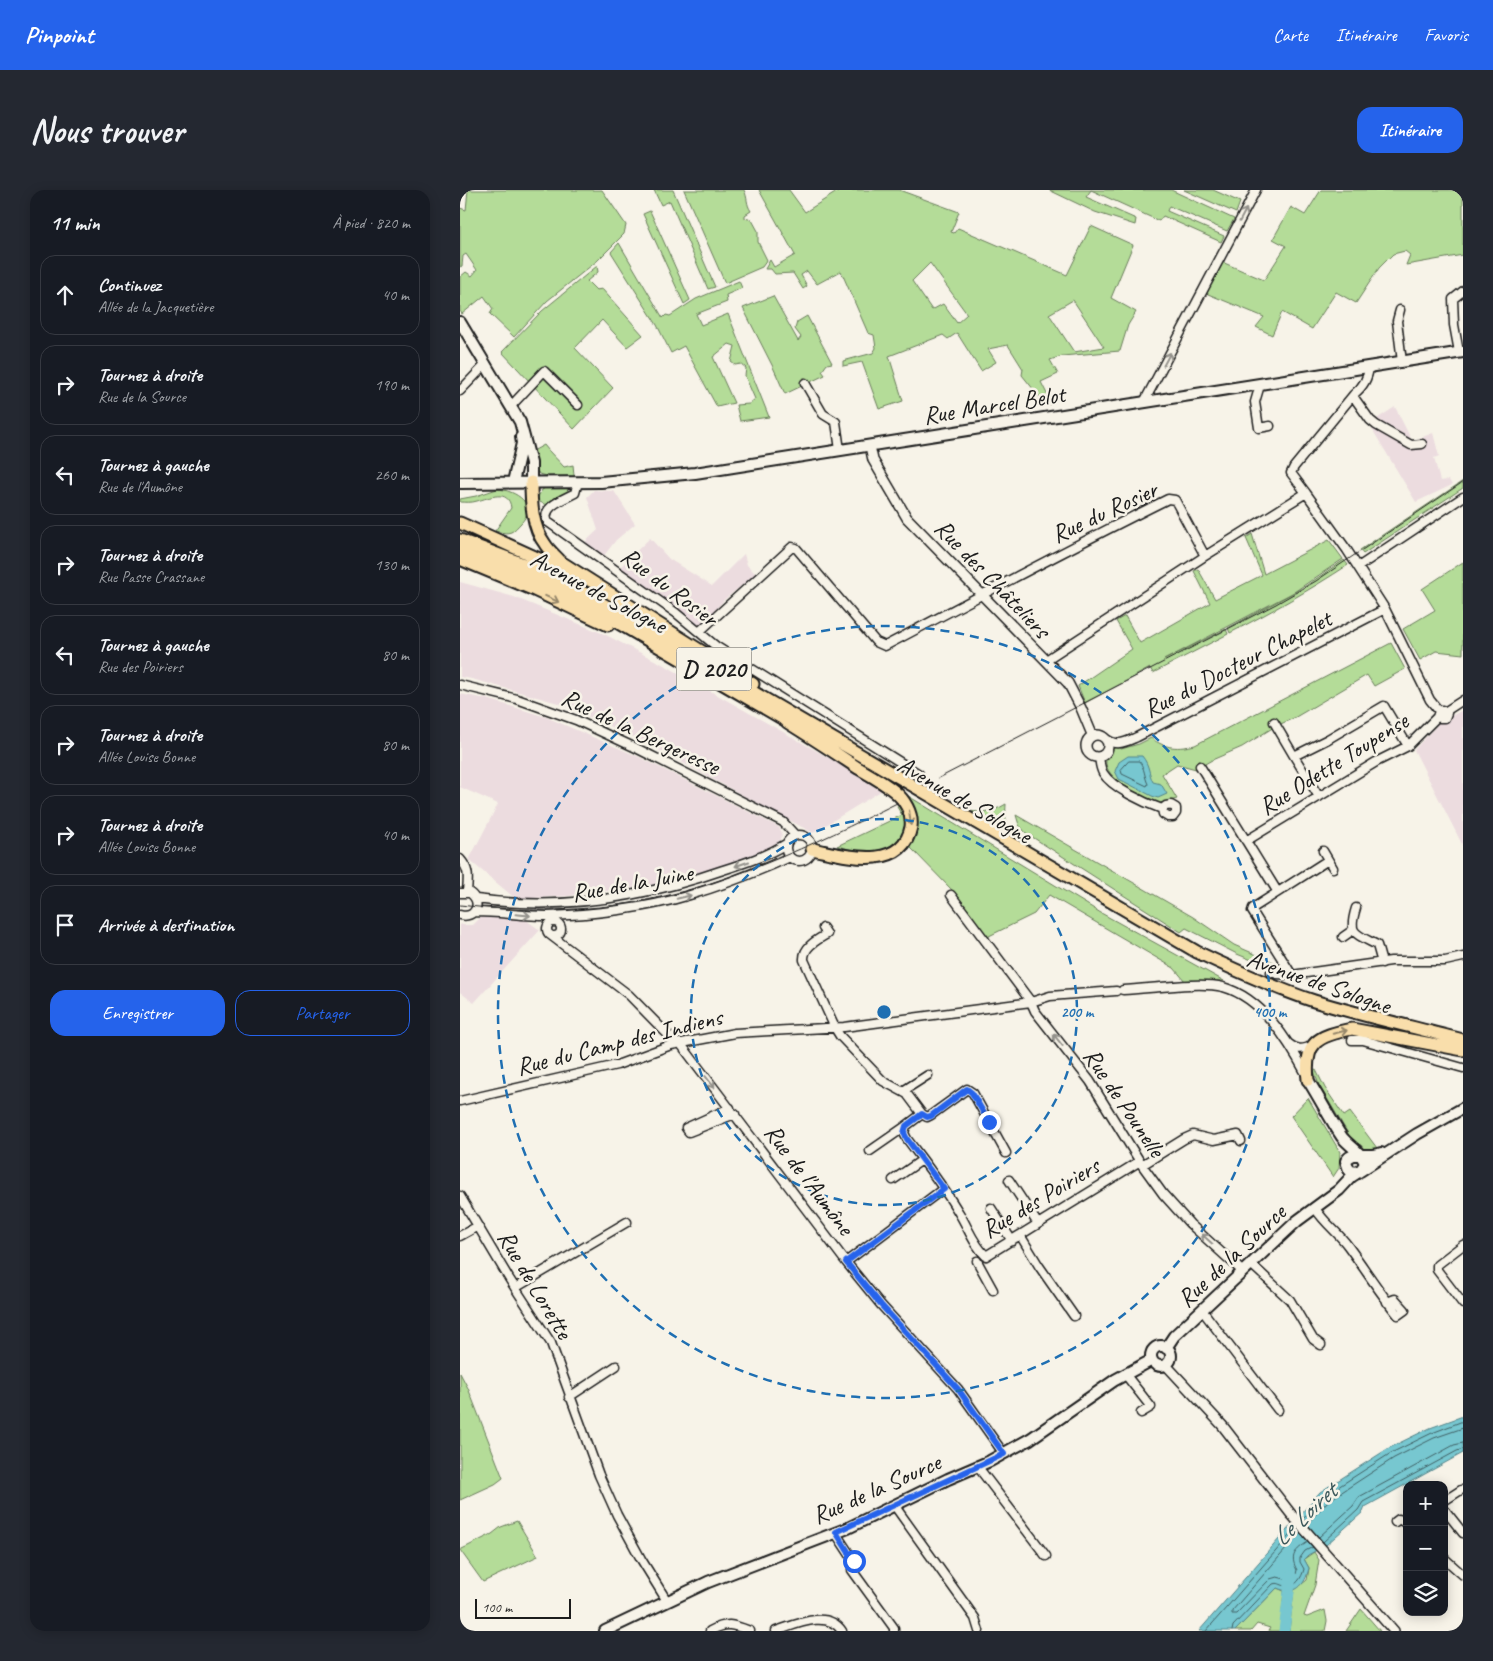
<!DOCTYPE html>
<html lang="fr">
<head>
<meta charset="utf-8">
<style>
	body { margin:0; font-family:Caveat,sans-serif; background:#242831; color:#f1f3f6 }
	.controls { position:absolute; right:15px; bottom:15px; display:grid; overflow:hidden; border-radius:10px; box-shadow:0 2px 12px #0003 }
	.controls button { width:45px; height:45px; display:grid; place-items:center; padding:0; border:0; border-bottom:1px solid #363941; background:#171b24; color:#f1f3f6; font:25px sans-serif }
	.scale { position:absolute; left:15px; bottom:12px; width:96px; box-sizing:border-box; padding-left:5px; border:2px solid #1c1c1c; border-top:0; font-size:14px; line-height:18px; white-space:nowrap; color:#1c1c1c; -webkit-text-stroke:4px #f7f3e8; paint-order:stroke }
	.stop { position:absolute; width:15px; height:15px; margin:-11px; border:4px solid #2563eb; border-radius:50%; background:#fff }
	.stop.end { background:#2563eb; border-color:#fff; box-shadow:0 1px 5px #0008 }
	.list { margin:0; padding:0; list-style:none }
	h2 { display:flex; justify-content:space-between; align-items:center; height:65px; margin:0; padding:0 20px; font-size:21px }
	h2 small { font-size:16px; font-weight:400; color:#9ea1a6 }
	.list li { display:grid; grid-template-columns:32px 1fr auto; gap:15px; align-items:center; box-sizing:border-box; height:80px; margin:0 10px 10px; padding:0 10px; border:1px solid #363941; border-radius:15px }
	.list b { display:block; font-size:19px; white-space:nowrap }
	.list p { margin:0; font-size:16px; white-space:nowrap; color:#9ea1a6 }
	.list em { font-size:16px; font-style:normal; color:#9ea1a6 }
	.actions { display:flex; gap:10px; padding:15px 20px }
	.actions a { flex:1; padding:11px 0; border:1px solid #2563eb; border-radius:15px; text-align:center; font-size:18px; color:#2563eb }
	.actions .main { background:#2563eb; color:#fff }
	.icon { flex:none; width:28px; height:28px; fill:none; stroke:currentColor; stroke-width:2; stroke-linecap:round; stroke-linejoin:round }
	.map { position:relative; flex:none; width:1003px; height:1441px; overflow:hidden; border-radius:15px }
	header { display:flex; align-items:center; gap:30px; box-sizing:border-box; height:70px; padding:0 25px; background:#2563eb; color:#fff }
	header strong { font-size:24px }
	nav { display:flex; gap:28px; margin-inline-start:auto; font-size:18px }
	.intro { display:flex; align-items:center; justify-content:space-between; box-sizing:border-box; height:120px; padding:0 30px }
	h1 { margin:0; font-size:35px }
	.button { padding:12px 22px; border-radius:15px; background:#2563eb; color:#fff; font-size:18px; font-weight:700 }
	main { display:flex; gap:30px; padding:0 30px }
	aside { flex:1; background:#171b24; border-radius:15px; box-shadow:0 2px 12px #0003 }
	.map>svg:first-child { display:block }
</style>
</head>
<body>
<header>
<strong>Pinpoint</strong>
<nav><a>Carte</a><a>Itinéraire</a><a>Favoris</a></nav>
</header>
<div class="intro"><h1>Nous trouver</h1><a class="button">Itinéraire</a></div>
<main>
<aside>
<h2>11 min<small>À pied · 820 m</small></h2>
<ul class="list">
<li><svg class="icon" aria-label="ahead" viewBox="0 0 24 24"><path d="M12 20V5M6 11l6-6 6 6"/></svg><div><b>Continuez</b><p>Allée de la Jacquetière</p></div><em>40 m</em></li>
<li><svg class="icon" aria-label="right" viewBox="0 0 24 24"><path d="M7 20v-9h11M14 6l5 5-5 5"/></svg><div><b>Tournez à droite</b><p>Rue de la Source</p></div><em>190 m</em></li>
<li><svg class="icon" aria-label="left" viewBox="0 0 24 24"><path d="M17 20v-9H6M10 6l-5 5 5 5"/></svg><div><b>Tournez à gauche</b><p>Rue de l'Aumône</p></div><em>260 m</em></li>
<li><svg class="icon" aria-label="right" viewBox="0 0 24 24"><path d="M7 20v-9h11M14 6l5 5-5 5"/></svg><div><b>Tournez à droite</b><p>Rue Passe Crassane</p></div><em>130 m</em></li>
<li><svg class="icon" aria-label="left" viewBox="0 0 24 24"><path d="M17 20v-9H6M10 6l-5 5 5 5"/></svg><div><b>Tournez à gauche</b><p>Rue des Poiriers</p></div><em>80 m</em></li>
<li><svg class="icon" aria-label="right" viewBox="0 0 24 24"><path d="M7 20v-9h11M14 6l5 5-5 5"/></svg><div><b>Tournez à droite</b><p>Allée Louise Bonne</p></div><em>80 m</em></li>
<li><svg class="icon" aria-label="right" viewBox="0 0 24 24"><path d="M7 20v-9h11M14 6l5 5-5 5"/></svg><div><b>Tournez à droite</b><p>Allée Louise Bonne</p></div><em>40 m</em></li>
<li><svg class="icon" aria-label="arrive" viewBox="0 0 24 24"><path d="M6 21V4h12l-3 4 3 4H6"/></svg><div><b>Arrivée à destination</b></div></li>
</ul>
<div class="actions"><a class="main">Enregistrer</a><a>Partager</a></div>
</aside>
<div class="map">
<svg width="1003" height="1441" viewBox="0 0 1003 1441">
	<rect width="100%" height="100%" fill="#f7f3e8"/>
	<filter id="ink" filterUnits="userSpaceOnUse"><feTurbulence type="fractalNoise" baseFrequency=".02" numOctaves="2"/><feDisplacementMap in="SourceGraphic" scale="10" xChannelSelector="R" yChannelSelector="G"/><feConvolveMatrix kernelMatrix="1 2 1 2 8 2 1 2 1" color-interpolation-filters="sRGB"/></filter>
	<g filter="url(#ink)">
		<path fill="#ecdcdf" d="M935 217 952 251 973 243 979 266 974 268 980 291 989 290 992 295 956 312 909 234Z
			M134 300 154 301 175 334 156 350 143 367 122 355 138 340 127 307Z
			M190 348 209 369 252 396 284 364 287 375 296 384 265 409 240 437 159 378Z
			M0 392 54 407 144 444 206 476 424 599 353 643 180 550 98 513 12 489 0 487Z
			M0 504 27 509 86 527 177 566 319 637 322 643 321 649 317 654 302 663 217 692 108 706 56 709 9 670 38 614 0 597Z
			M1003 520V656L954 560 985 526 993 525Z
			M24 724 66 730 80 740 14 813 0 802V734L3 735H13Z"/>
		<path fill="#b4dc98" stroke="#687c5a" fill-rule="evenodd" d="M8 0H142L166 35 164 44 137 71 87 111 54 147 30 124 33 119 24 106 2 124 0 121V87L6 82 12 86 17 80 6 64 3 66 2 76 0 77V18L6 20Z
			M194 0H213L255 97 248 99 210 11 201 15Z
			M224 0H284C288 8 286 14 291 21L285 25V28L292 30 298 41V52L307 70 302 77 265 93Z
			M299 0H329L345 22 380 0H439L499 22 491 42 494 43 498 38 607 85 631 36 673 55 651 108 676 122 668 135 660 161 602 166 590 170 598 184 581 192 592 214 586 215 562 185 563 179 548 155 528 159 536 172 521 181 497 143 488 149 483 145 429 166 443 211 419 219 402 172 383 176V171L413 163 416 158 414 145 408 143 381 81 357 94 347 81 341 85 347 96 343 99 333 83 315 84 311 79H305L310 70 314 77 335 65ZM470 73 507 124 497 133 483 114 472 120 452 91ZM613 110 644 157 614 162 589 124Z
			M589 0H711L774 29 767 41 709 16 707 21 764 46 761 52 703 26 699 31 631 0 626 7 676 29 675 35 635 22Z
			M724 0H753L780 12 776 23Z
			M861 0H1003V65L946 75 950 65 945 61 933 64 919 78 896 113 876 102 852 139 822 122 812 145 796 137 804 127 748 104 746 101 762 72 804 90 826 56 813 49 831 17 845 25Z
			M190 21 230 110 224 114 183 24Z
			M159 53 203 128 206 125 210 126 236 109 279 91 282 98 266 105 267 112 236 124 241 135 268 124 309 227 280 231 276 215 289 214 295 209 285 186 286 178 281 174 275 175 271 172 275 156 269 154 253 167 274 213 257 217 224 156 211 163 197 135 151 62Z
			M137 76 138 82 127 91 136 100 142 99 183 145 167 157 142 130 115 158 153 198 114 239 42 162 82 121Z
			M313 106 338 151 341 147 335 139 337 132 347 126 372 173 367 174 362 181 365 185 325 204 313 177 283 118Z
			M84 255C90 263 97 269 104 277L113 275 114 285 116 287H89L79 284 73 273V261Z
			M1003 291V298L903 364 900 360Z
			M87 297H105L108 300V304L88 316 76 310 82 300Z
			M37 299C55 300 80 315 60 334 58 336 54 341 51 342 46 344 40 342 35 341L51 318C49 298 29 308 17 311 11 313 6 312 0 312V309L16 306Z
			M792 344 804 384 869 350 883 369 834 402 704 470 766 439 768 444 693 483 690 478 625 513 618 496 672 459 656 431 665 426 680 453 750 413 734 381 738 379 755 409 802 385 786 348Z
			M884 370 888 375C850 400 811 422 770 443L768 438 844 397Z
			M1003 372V464L976 461 960 470 943 439 975 420 962 399Z
			M931 453 945 479 914 496 907 485 834 528 814 537 782 557 752 570 736 579 717 574 702 584 717 609 697 614C683 606 643 589 646 570 646 565 650 562 651 556H660L661 559 679 554 691 548C706 559 718 559 735 555Z
			M440 601 641 723 764 791H725L714 778 589 705 574 724 529 746V751L493 701 451 658 440 663 452 648Z
			M546 614C545 635 545 636 560 653L503 620C519 623 532 623 546 614Z
			M441 615C453 634 445 640 436 658L409 664 377 656 442 625 437 617Z
			M556 625 733 727 774 755 820 775 821 782 777 764 726 738 721 742 566 643 559 635Z
			M856 880 865 898 884 926 890 922 917 958 908 962 905 961 901 955 893 952 859 895 854 881Z
			M848 908 880 962 879 978 873 987 831 926Z
			M0 1183 8 1198 43 1288 35 1294 0 1310Z
			M57 1331 78 1366 23 1392 0 1360 32 1344 41 1337Z
			M854 1362 859 1370 855 1395 844 1426 847 1427 865 1420 867 1431 865 1441H829L834 1400 847 1390 849 1378 844 1369Z
			M817 1398 824 1401 820 1441H808L810 1438 797 1434 791 1441H775Z
			M901 1419 920 1441H886Z"/>
		<path fill="#77c7d0" stroke="#538388" d="M668 566H682C690 576 688 582 693 592L701 594 707 604 698 608 692 606 659 589 655 581 659 572Z
			M1003 1226V1263L905 1317 903 1322 866 1355 848 1365 844 1369 849 1378C845 1396 835 1406 817 1398L775 1441H739L860 1302 929 1258 970 1238Z"/>
		<g fill="none" stroke-linecap="round" stroke-linejoin="round">
			<path stroke="#406064" stroke-width="1" d="M669 571H679C685 578 684 586 688 594L687 596 662 584 661 580Z
				M843 1329 864 1306 931 1263 972 1243 1003 1231
				M847 1334 868 1311 934 1268 974 1248 1003 1238
				M840 1343 772 1421V1424H776L810 1389 817 1387 829 1390 836 1384 837 1380C829 1366 835 1360 848 1352
				M859 1347 893 1316 899 1307 994 1255 1003 1253
				M863 1352 898 1320 903 1312 997 1261 1003 1259
				M746 1441 836 1338
				M772 1441 773 1436 813 1394C819 1392 820 1395 826 1396 836 1398 842 1387 844 1379L840 1372V1368L845 1361 853 1357"/>
			<path stroke="#77c7d0" stroke-width="11" d="M824 1441 831 1386"/>
			<defs>
				<path id="minor" d="M940 120 937 131 942 172
					M999 162 994 135 993 109 1003 101
					M345 193 363 224 376 232 380 260
					M800 195 795 212 799 238 810 236
					M0 201 26 174
					M893 206 910 230 916 235 951 255 962 254
					M684 212 796 0
					M51 216 84 181 118 215
					M118 292 115 303C104 309 80 317 88 332L216 423 257 457 459 584
					M846 303 887 360 925 419 970 510 979 521
					M898 377 1003 307
					M239 442 332 357 336 358 416 452 425 456C519 406 613 356 708 309L715 310 745 366
					M586 470 745 366 846 303 831 283 834 277 894 204C903 197 908 189 909 177
					M0 495 57 509 116 530 176 558 323 632 335 645
					M986 521 1003 510
					M814 532 834 566
					M646 549C657 557 665 552 677 547L925 419
					M639 567C640 573 640 578 643 583 652 598 685 613 702 619L703 624 708 627H713L716 623V618L711 615 706 616 702 619
					M740 576 817 701
					M859 607 834 566 868 549 924 516 948 556
					M326 658a13 13 0 1 1 26 0a13 13 0 1 1-26 0Z
					M786 651 916 572 948 556 977 527 979 521 982 520 987 523 985 528H980L978 526
					M863 661 873 678
					M0 669C10 680 8 688 7 702
					M0 703H10C23 713 15 729 0 725
					M491 705 571 812 575 821 630 891 682 975 703 1004 730 1034 783 1082
					M16 709C101 721 183 708 263 680 285 673 306 666 326 654
					M896 718C888 744 894 743 917 755L922 773
					M15 722C39 722 63 726 87 726 131 725 188 718 230 705 264 695 297 682 330 667
					M87 739a7 7 0 1 1 14 0a7 7 0 1 1-14 0Z
					M363 738 367 744C357 750 343 757 344 770L375 838 380 846 423 891 447 904 462 924 446 936 444 943 447 949C465 973 484 997 499 1023 508 1037 513 1054 526 1066L680 971
					M89 744 169 805 217 854
					M883 747 893 740
					M811 782 817 784 832 785 931 771H985L1003 767
					M832 785 792 721 793 718 868 670
					M663 800C690 799 739 791 763 797 802 808 828 850 846 884
					M892 850H903L1003 878
					M220 853 386 1072 421 1115 498 1199 544 1264
					M829 854C837 860 842 860 852 856
					M443 901 468 885
					M0 911 157 875 211 855 238 850 275 843 384 837 571 812 590 806 656 801
					M270 918 226 938 229 942 275 924
					M462 924 467 927 471 925 507 899 513 903 546 963
					M410 961 446 936
					M682 975 724 949 733 945 754 950 778 945 781 951
					M433 990 462 970
					M549 990 578 1034
					M0 1006 50 1090 91 1153 139 1285 157 1325 181 1369 207 1411
					M531 1018 552 1051
					M855 1018C864 1033 878 1042 888 1056 905 1079 920 1103 938 1125L945 1120 935 1109 927 1112
					M560 1045 579 1076 614 1126
					M0 1046 18 1036
					M1003 1055 977 1075V1080L1003 1114
					M517 1071 533 1100
					M386 1072 483 999
					M791 1074 830 1110 853 1149 861 1155
					M55 1098 167 1032
					M742 1120 818 1220
					M665 1184 691 1217 681 1223
					M109 1207 156 1176
					M520 1275 521 1281 586 1366
					M984 1311 1001 1300
					M434 1315 515 1428 519 1441
					M984 1319 1003 1343
					M935 1332 939 1329 947 1334
					M375 1342 394 1371 392 1380 434 1438V1441
					M984 1368 1003 1385
					M250 1441C267 1432 272 1434 290 1441
					M316 1441C335 1435 367 1419 382 1441"/>
				<path id="tertiary" d="M410 256 413 270 447 328 608 493 621 518 631 542 634 545
					M626 556a11 11 0 1 1 22 0a11 11 0 1 1-22 0Z
					M706 1175 762 1235 831 1324 934 1441"/>
				<path id="secondary" d="M0 132 60 232 71 273V292
					M53 292 62 253 61 247
					M0 293 141 292 235 283 1003 162
					M848 890C860 909 870 929 882 947 889 956 903 963 905 974L900 981 894 982 889 980 886 971C893 959 907 969 921 963
					M691 1166a10 10 0 1 1 20 0a10 10 0 1 1-20 0Z
					M706 1158 714 1146 837 1031 879 1000 891 987 957 944 1003 918
					M145 1441 248 1392 388 1338 488 1289 530 1271 570 1249 655 1190 692 1170"/>
				<path id="primary" d="M71 292C71 312 72 337 85 354 89 361 96 366 101 372L293 494
					M0 333 108 382
					M0 350 82 381 126 404 737 762C775 780 814 798 854 811 903 826 953 837 1003 850
					M0 359 78 391 124 413 332 534
					M0 369 72 399 148 435
					M327 532C351 547 374 562 398 578 410 585 423 592 434 601 444 609 453 623 451 637 442 683 383 665 352 659
					M848 890C844 852 857 846 892 839L1003 860"/>
			</defs>
			<use href="#minor" stroke="#1c1c1c" stroke-width="11"/>
			<use href="#tertiary" stroke="#1c1c1c" stroke-width="12"/>
			<use href="#secondary" stroke="#1c1c1c" stroke-width="14"/>
			<use href="#primary" stroke="#1c1c1c" stroke-width="15"/>
			<use href="#minor" stroke="#f7f3e8" stroke-width="8"/>
			<use href="#tertiary" stroke="#f7f3e8" stroke-width="9"/>
			<use href="#secondary" stroke="#f7f3e8" stroke-width="10"/>
			<use href="#primary" stroke="#f9deab" stroke-width="11"/>
			<path stroke="#1c1c1c" stroke-width="1" d="M479 588 816 414 856 391 1003 292
				M0 715C57 722 114 722 171 713 264 697 353 655 437 613"/>
		</g>
		<defs><path id="oneway-shaft" d="M-6 0H5M1.5-3L5.5 0L1.5 3" fill="none" stroke-width="1.6" stroke-linecap="round" stroke-linejoin="round" transform="scale(1.25)"/></defs>
		<g stroke="#94928c">
			<use href="#oneway-shaft" transform="translate(783 25) rotate(-62)"/>
			<use href="#oneway-shaft" transform="translate(707 169) rotate(-62)"/>
			<use href="#oneway-shaft" transform="translate(282 674) rotate(161)"/>
			<use href="#oneway-shaft" transform="translate(224 707) rotate(-13)"/>
			<use href="#oneway-shaft" transform="translate(63 725) rotate(5)"/>
			<use href="#oneway-shaft" transform="translate(598 850) rotate(-128)"/>
			<use href="#oneway-shaft" transform="translate(250 892) rotate(52)"/>
			<use href="#oneway-shaft" transform="translate(747 1049) rotate(-138)"/>
		</g>
		<g stroke="#96876b">
			<use href="#oneway-shaft" transform="translate(92 409) rotate(25)"/>
			<use href="#oneway-shaft" transform="translate(450 628) rotate(84)"/>
			<use href="#oneway-shaft" transform="translate(880 842) rotate(-14)"/>
		</g>
	</g>
	<g fill="none" stroke-linecap="round" stroke-linejoin="round" filter="url(#ink)">
		<path stroke="#2563eb" stroke-width="6" d="M394 1371 376 1342 544 1264 498 1199 421 1115 386 1072 484 999 447 949 444 943 446 936 462 924 467 927 471 926 507 899 512 903 529 932"/>
	</g>
	<g fill="none" stroke="#1f6fb2" stroke-width="2.5" stroke-dasharray="9 6">
		<circle cx="424" cy="822" r="193"/>
		<circle cx="424" cy="822" r="386"/>
	</g>
	<g text-anchor="middle" stroke-width="5" stroke-linejoin="round" paint-order="stroke">
		<rect fill="#f7f3e8" stroke="#5e5c59" stroke-width="1" x="216.5" y="457.5" width="75" height="43" rx="4"/>
		<g font-size="24" font-weight="bold" fill="#1c1c1c">
			<text x="254" y="487">D 2020</text>
		</g>
		<g font-size="25" fill="#1c1c1c" stroke="#f7f3e8">
			<text transform="translate(534 214) rotate(-9)" y="9">Rue Marcel Belot</text>
			<text transform="translate(644 321) rotate(-25)" y="9">Rue du Rosier</text>
			<text transform="translate(533 388) rotate(46)" y="9">Rue des Châteliers</text>
			<text transform="translate(210 396) rotate(37)" y="9">Rue du Rosier</text>
			<text transform="translate(139 401) rotate(28)" y="9">Avenue de Sologne</text>
			<text transform="translate(777 473) rotate(-27)" y="9">Rue du Docteur Chapelet</text>
			<text transform="translate(181 541) rotate(25)" y="9">Rue de la Bergeresse</text>
			<text transform="translate(873 573) rotate(-32)" y="9">Rue Odette Toupense</text>
			<text transform="translate(505 609) rotate(30)" y="9">Avenue de Sologne</text>
			<text transform="translate(172 692) rotate(-10)" y="9">Rue de la Juine</text>
			<text transform="translate(859 791) rotate(19)" y="9">Avenue de Sologne</text>
			<text transform="translate(159 851) rotate(-14)" y="9">Rue du Camp des Indiens</text>
			<text transform="translate(665 912) rotate(56)" y="9">Rue de Pounelle</text>
			<text transform="translate(350 989) rotate(53)" y="9">Rue de l'Aumône</text>
			<text transform="translate(580 1007) rotate(-31)" y="9">Rue des Poiriers</text>
			<text transform="translate(771 1065) rotate(-43)" y="9">Rue de la Source</text>
			<text transform="translate(76 1094) rotate(59)" y="9">Rue de Lorette</text>
			<text transform="translate(416 1298) rotate(-24)" y="9">Rue de la Source</text>
		</g>
		<g font-size="26" font-style="italic" fill="#3c585b" stroke="#f7f3e8">
			<text transform="translate(844 1324) rotate(-43)" y="9">Le Loiret</text>
		</g>
	</g>
	<circle cx="424" cy="822" r="8" fill="#1f6fb2" stroke="#f7f3e8" stroke-width="2.5"/>
	<g font-size="15" text-anchor="middle" font-weight="bold" fill="#1f6fb2" stroke="#f7f3e8" stroke-width="5" stroke-linejoin="round" paint-order="stroke">
		<text x="617" y="827">200 m</text>
		<text x="810" y="827">400 m</text>
	</g>
</svg>
<div class="controls">
<button>+</button>
<button>−</button>
<button><svg class="icon" aria-label="layers" viewBox="0 0 24 24"><path d="M12 4l9 5-9 5-9-5zM3 14l9 5 9-5"/></svg></button>
</div>
<div class="scale">100 m</div>
<div class="stop" style="left:394px;top:1371px"></div>
<div class="stop end" style="left:529px;top:932px"></div>
</div>
</main>
</body>
</html>
